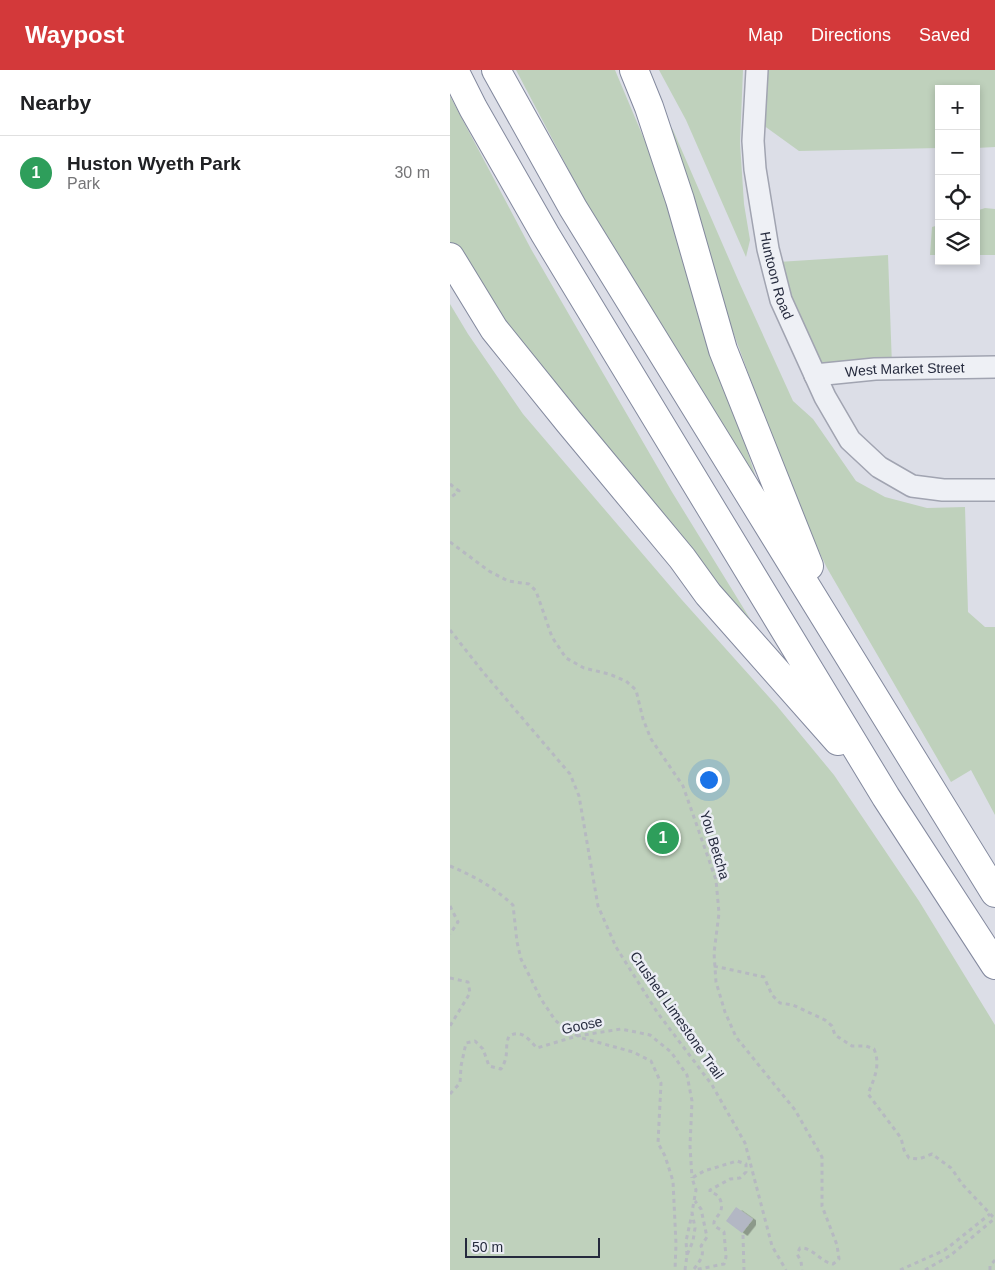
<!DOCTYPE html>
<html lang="en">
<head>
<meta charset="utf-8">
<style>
	body { margin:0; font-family:Arial,sans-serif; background:#f2f2f2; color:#202124 }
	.controls { position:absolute; right:15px; top:15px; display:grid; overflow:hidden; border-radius:0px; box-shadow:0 2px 8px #0003 }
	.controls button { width:45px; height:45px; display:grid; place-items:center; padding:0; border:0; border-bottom:1px solid #e0e0e0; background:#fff; color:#202124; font:25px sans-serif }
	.scale { position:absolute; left:15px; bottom:12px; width:135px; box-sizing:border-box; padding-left:5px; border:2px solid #252a3d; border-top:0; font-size:14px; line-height:18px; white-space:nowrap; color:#252a3d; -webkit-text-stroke:4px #ebedf4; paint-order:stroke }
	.you { position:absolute; left:258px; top:709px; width:18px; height:18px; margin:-12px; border:4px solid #fff; border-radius:50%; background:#1a73e8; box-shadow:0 0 0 8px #1a73e833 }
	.badge { display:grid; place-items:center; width:32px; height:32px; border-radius:50%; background:#d3393a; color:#fff; font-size:16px; font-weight:700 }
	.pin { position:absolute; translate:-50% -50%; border:2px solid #fff; box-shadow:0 1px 5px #0006 }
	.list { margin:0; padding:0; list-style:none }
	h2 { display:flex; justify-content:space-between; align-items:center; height:65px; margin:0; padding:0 20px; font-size:21px }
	h2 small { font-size:16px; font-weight:400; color:#757577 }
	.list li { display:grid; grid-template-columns:32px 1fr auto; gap:15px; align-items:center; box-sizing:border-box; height:75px; padding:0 20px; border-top:1px solid #e0e0e0 }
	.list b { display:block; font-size:19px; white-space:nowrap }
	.list p { margin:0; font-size:16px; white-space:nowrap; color:#757577 }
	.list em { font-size:16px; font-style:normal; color:#757577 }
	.icon { flex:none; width:28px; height:28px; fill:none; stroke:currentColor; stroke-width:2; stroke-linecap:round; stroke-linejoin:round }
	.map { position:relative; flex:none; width:545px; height:1200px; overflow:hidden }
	header { display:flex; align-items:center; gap:30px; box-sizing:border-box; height:70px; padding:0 25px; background:#d3393a; color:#fff }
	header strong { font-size:24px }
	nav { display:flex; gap:28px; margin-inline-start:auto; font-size:18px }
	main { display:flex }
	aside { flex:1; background:#fff }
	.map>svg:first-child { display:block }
</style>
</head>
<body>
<header>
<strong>Waypost</strong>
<nav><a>Map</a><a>Directions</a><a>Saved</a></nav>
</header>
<main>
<aside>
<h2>Nearby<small></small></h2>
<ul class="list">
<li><span class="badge" style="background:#2e9e5b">1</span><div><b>Huston Wyeth Park</b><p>Park</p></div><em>30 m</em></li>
</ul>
</aside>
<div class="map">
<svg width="545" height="1200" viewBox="0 0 545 1200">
	<defs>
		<filter id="shadow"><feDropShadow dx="5.5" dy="3" stdDeviation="0" flood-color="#0004"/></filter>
	</defs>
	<rect width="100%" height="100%" fill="#dcdee7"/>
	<path fill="#bfd1bc" d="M66 0H165L205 95 308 414 136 133Z
		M209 0H293L290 73 294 134 300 170 296 187 236 50Z
		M315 0H545V77L526 78V19H489V78L349 81 313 55Z
		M192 12 223 60 289 212 343 331 363 349 406 411 435 427 477 438 515 437 518 542 535 557H545V745L521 700 501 712 377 498 347 437Z
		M0 26 81 179 222 422 331 599 0 194Z
		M535 138 545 139V185H526V141Z
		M489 155V185H480L482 157Z
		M438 185 442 296 379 299 360 289 328 192Z
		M0 234 18 264 73 344 232 530 327 636 384 705 469 831 545 955V1200H0Z"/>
	<path fill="#b3b7c4" filter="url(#shadow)" d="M286 1137 303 1149 292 1163 276 1151Z"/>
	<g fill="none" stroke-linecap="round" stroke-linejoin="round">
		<defs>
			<g id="minor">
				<path id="s1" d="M307 0 303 71 305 99 318 179 331 230 375 327 400 370 429 397 462 416 493 420H545"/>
				<path id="s2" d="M365 305 425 299 545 297"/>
			</g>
			<path id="motorway" d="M4 0 23 38 95 164 436 727 545 895
				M46 0 123 138 545 823
				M184 0 199 37 230 130 273 280 359 496
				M0 187 44 259 119 352 232 488 258 524 388 671"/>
		</defs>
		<use href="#minor" stroke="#a1a4b1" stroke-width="24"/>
		<use href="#motorway" stroke="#83899e" stroke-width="30"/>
		<path stroke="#b6b9c1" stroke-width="3" stroke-dasharray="4 4" stroke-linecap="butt" d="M0 414 9 421 0 428
			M0 472 39 501 58 511 79 514 86 521 102 567 116 588 134 598 159 604 176 611 186 620 193 649 201 669 233 716 266 810 269 843 264 883 266 912 275 942 286 967 345 1040 372 1087V1136L387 1175 389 1189 383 1194C370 1192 363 1177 350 1178L347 1184 351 1191 352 1200
			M0 560 33 602 120 704 129 726 148 836 166 877 207 942 262 1015 295 1073 322 1176 336 1200
			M0 796C26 807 42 816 63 835L67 872 71 889 91 929 105 950 116 960 132 968 183 982 201 991 211 1013 208 1073 215 1086 223 1111 226 1174 225 1200
			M0 836 8 852 0 864
			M264 896 314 907 322 925 330 933 343 935 375 950 382 956 385 965 402 976H416L424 979C431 995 424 1009 418 1024L451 1068 454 1080 459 1088 469 1089 482 1084 501 1098 513 1115 545 1149
			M0 908 18 912 20 923 0 956
			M0 1024 10 1013 11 996 16 973 25 971 33 979 39 996 51 999C60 985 54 978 59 966 72 959 78 969 87 978L127 966 171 959 200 965 221 982 237 1005 242 1031 240 1076 242 1108
			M293 1165 294 1200
			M237 1185 236 1171 242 1144
			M244 1199C250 1191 255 1185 251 1176L257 1167 251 1139 245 1131
			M235 1200 237 1185 243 1171 245 1158 242 1142 246 1120 242 1108 254 1101 287 1091 296 1094V1102L290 1108 280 1109 260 1120V1122C266 1124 269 1125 271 1132 274 1145 263 1147 264 1154 265 1158 271 1159 274 1162L276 1187 274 1194 244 1200
			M450 1200 495 1180 540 1144
			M475 1200 501 1185 544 1149
			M540 1200V1196L545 1190"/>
		<use href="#minor" stroke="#eef0f5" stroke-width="21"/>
		<use href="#motorway" stroke="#fff" stroke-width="28"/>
	</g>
	<g text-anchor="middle" stroke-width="5" stroke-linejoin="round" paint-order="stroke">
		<g font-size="14" fill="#252a3d" stroke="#ebedf4">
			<text dy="5" stroke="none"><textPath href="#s1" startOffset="208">Huntoon Road</textPath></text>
			<text dy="5" stroke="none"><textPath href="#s2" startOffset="90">West Market Street</textPath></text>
			<text transform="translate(265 775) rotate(73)" y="5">You Betcha</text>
			<text transform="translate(227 945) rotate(55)" y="5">Crushed Limestone Trail</text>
			<text transform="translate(132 955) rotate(-12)" y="5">Goose</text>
		</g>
	</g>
</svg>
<div class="controls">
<button>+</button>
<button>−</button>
<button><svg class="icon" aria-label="locate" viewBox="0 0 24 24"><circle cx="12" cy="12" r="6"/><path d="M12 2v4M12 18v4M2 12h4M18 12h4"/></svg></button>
<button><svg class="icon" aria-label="layers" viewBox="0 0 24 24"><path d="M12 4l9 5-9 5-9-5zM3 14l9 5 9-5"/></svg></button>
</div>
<div class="scale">50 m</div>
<div class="you"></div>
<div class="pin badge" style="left:213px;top:768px;background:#2e9e5b">1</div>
</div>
</main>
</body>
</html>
